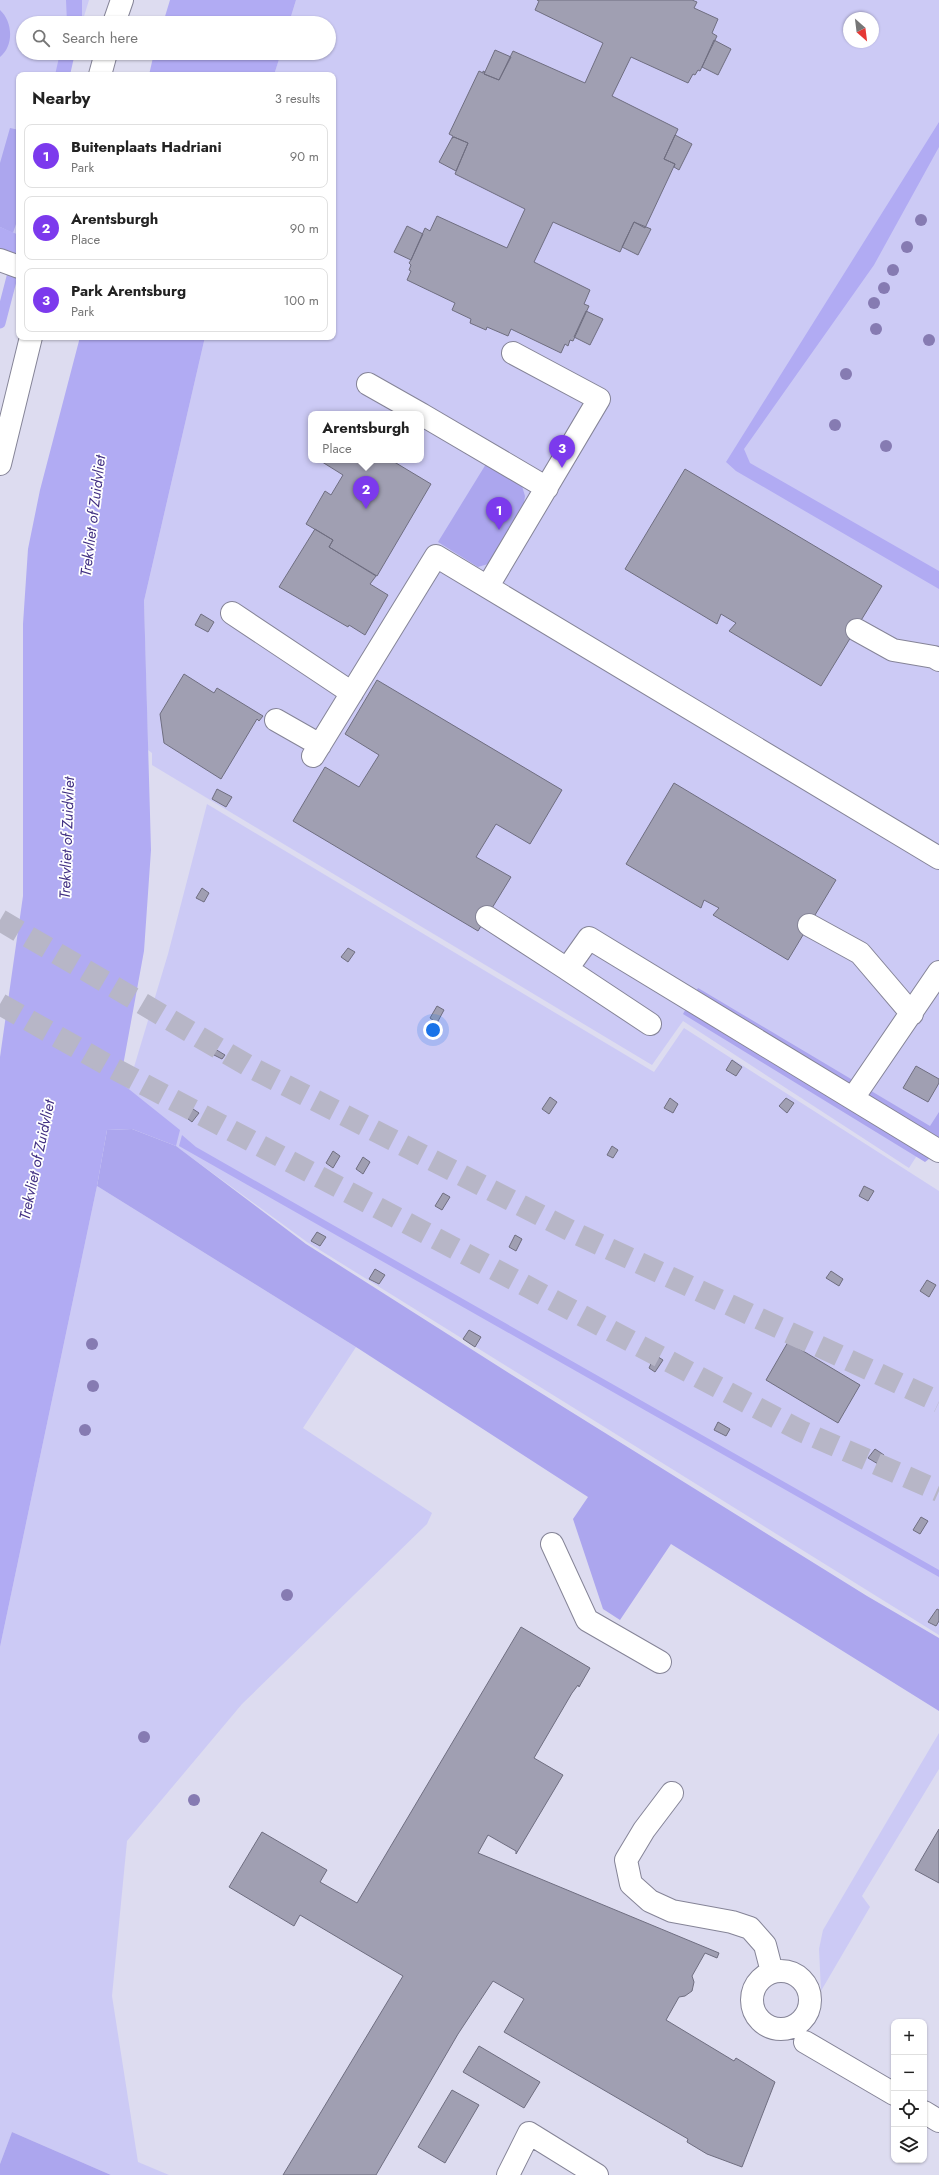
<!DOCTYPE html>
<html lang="en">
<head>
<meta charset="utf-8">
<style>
	body { margin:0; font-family:Jost,sans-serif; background:#f6f6f6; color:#222 }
	.controls { position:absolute; right:12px; bottom:12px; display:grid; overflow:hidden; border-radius:8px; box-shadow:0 1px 3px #0004 }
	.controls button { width:36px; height:36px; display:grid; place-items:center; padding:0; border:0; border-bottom:1px solid #e0e0e0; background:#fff; color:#222; font:20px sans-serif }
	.compass { position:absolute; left:843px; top:12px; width:36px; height:36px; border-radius:50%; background:#fff; box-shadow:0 1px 3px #0004; rotate:152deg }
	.you { position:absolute; left:433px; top:1030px; width:14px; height:14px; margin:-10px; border:3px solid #fff; border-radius:50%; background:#1a73e8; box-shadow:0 0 0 6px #1a73e833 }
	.badge { display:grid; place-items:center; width:26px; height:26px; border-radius:50%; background:#7c3aed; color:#fff; font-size:13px; font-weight:700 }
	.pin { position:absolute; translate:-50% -33px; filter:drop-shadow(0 1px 2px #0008) }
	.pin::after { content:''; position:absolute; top:21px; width:14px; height:12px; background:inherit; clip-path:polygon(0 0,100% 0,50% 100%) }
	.popup { position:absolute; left:308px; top:411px; width:116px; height:52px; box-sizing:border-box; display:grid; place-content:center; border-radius:8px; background:#fff; filter:drop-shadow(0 1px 3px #0005); font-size:13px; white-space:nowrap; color:#767676 }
	.popup b { font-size:15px; color:#222 }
	.popup::after { content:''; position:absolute; left:50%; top:100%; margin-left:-8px; border:8px solid transparent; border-top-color:#fff }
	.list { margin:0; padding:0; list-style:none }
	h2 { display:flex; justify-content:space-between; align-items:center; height:52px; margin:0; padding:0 16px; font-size:17px }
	h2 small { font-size:13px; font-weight:400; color:#767676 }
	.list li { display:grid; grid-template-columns:26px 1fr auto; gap:12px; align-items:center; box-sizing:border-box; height:64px; margin:0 8px 8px; padding:0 8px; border:1px solid #e0e0e0; border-radius:8px }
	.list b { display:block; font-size:15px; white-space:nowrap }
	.list p { margin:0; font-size:13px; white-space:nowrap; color:#767676 }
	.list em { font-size:13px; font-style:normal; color:#767676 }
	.icon { flex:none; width:22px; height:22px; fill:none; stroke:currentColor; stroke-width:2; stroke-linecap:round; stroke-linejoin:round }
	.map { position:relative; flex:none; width:939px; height:2175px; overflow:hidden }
	.search { position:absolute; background:#fff; box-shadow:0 1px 3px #0004; left:16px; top:16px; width:320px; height:44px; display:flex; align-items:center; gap:10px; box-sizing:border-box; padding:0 14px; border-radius:22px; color:#767676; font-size:15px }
	.panel { position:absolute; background:#fff; box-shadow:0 1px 3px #0004; left:16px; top:72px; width:320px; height:268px; border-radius:8px }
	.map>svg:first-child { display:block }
</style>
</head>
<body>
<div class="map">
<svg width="939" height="2175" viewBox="0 0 939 2175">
	<rect width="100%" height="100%" fill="#dddcf0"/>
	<path fill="#cccaf5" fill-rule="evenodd" d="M0 0H89L82 23H23V53H73L66 75H19V233L16 244 0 238Z
		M296 0H939V1136L932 1132 909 1168 683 1021 652 1065 152 765V753L148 750 144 601 205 337H333V75H274L281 53H329V23H289ZM849 18H873V42H849ZM311 414H421V460H311Z
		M207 804 654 1072 684 1028 939 1191V1635L307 1242 122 1107 168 954Z
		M97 1186 356 1347 303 1428 432 1513 427 1524 242 1704 127 1841 112 1996 138 2162 169 2175H111L12 2132 0 2164V1647Z
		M939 1733V1769L862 1896 870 1907 821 1991 819 1949 823 1930Z"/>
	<path fill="#aca6ee" d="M0 10C13 22 14 46 0 57Z
		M10 128 19 130V215L13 233 0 227V163Z
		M486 464 522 486 525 496 524 503 488 564 478 567 438 542Z
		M698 988 930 1126 939 1112V1151L925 1162 683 1014Z
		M132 1129 176 1146 306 1244 512 1375 867 1596 939 1638V1711L671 1544 620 1620 603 1609 573 1519 588 1497 356 1347 97 1186 107 1130Z
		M12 2132 111 2175H0V2164Z"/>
	<path fill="#b1abf3" d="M66 0H82V23H67Z
		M170 0H296L289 23H163Z
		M60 53H75L70 75H55Z
		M154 53H281L274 75H149Z
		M939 122V147L874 265 744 449 750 463 939 571V589L736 471 726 462Z
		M0 227 19 235V256L0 249Z
		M80 337H205L144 601 151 850 144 951 120 1082 180 1130 176 1146 132 1129 107 1130 97 1186 0 1647V1057L23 896V624L28 549 40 490Z
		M182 1135 196 1147 939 1570V1577L179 1146Z"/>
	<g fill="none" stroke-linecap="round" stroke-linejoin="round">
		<path stroke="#b1abf3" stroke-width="11" d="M0 323 19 250"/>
	</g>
	<path fill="#a09fb2" stroke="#6f6e80" d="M537 0H692L697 2 694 8 718 19 712 33 717 36 700 71 698 70 695 75 693 74 688 83 631 57 612 96 678 129 664 159 675 164 645 228 634 222 620 252 553 222 534 262 590 290 584 304 589 306 573 341 570 340 568 346 565 344 561 353 511 329 508 336 487 327 486 330 470 323 471 319 452 310 455 303 407 280 411 271 409 270 411 265 409 263 411 260 425 228 430 231 437 216 507 248 525 209 455 174 468 143 454 137 452 138 453 136 449 134 479 71 483 73V71L485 72 484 74 499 80 513 51 585 83 599 52 603 43 535 10 539 1Z
		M714 40 731 49 718 75 702 67Z
		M495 50 511 57 499 80 484 74Z
		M675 135 692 144 679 170 674 167 675 164 664 159Z
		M454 137 468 143 456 171 439 162 452 138Z
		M634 222 651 229 638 255 622 247Z
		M407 226 423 234 411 260 394 252Z
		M586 311 603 319 590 345 574 337Z
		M319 460H391L431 484 377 576 329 547 333 540 306 524 325 491 331 495 343 475Z
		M685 469 882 586 821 686 729 631 736 623 721 614 717 624 625 569Z
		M315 529 333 540 329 547 376 576 370 584 388 595 365 635 349 625 348 627 279 587Z
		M201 614 214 622 208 632 195 625Z
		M184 674 214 693 217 688 263 716 259 721 257 719 221 779 164 743 160 714Z
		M377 680 562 790 530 844 496 824 476 857 511 877 478 931 293 821 325 767 359 787 379 755 345 734Z
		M674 783 836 880 788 960 713 915 719 908 704 900 701 908 626 864Z
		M217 789 232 797 226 807 212 799Z
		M202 888 209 893 204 902 196 898Z
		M348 948 355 952 348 962 341 957Z
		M437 1006 444 1010 437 1023 430 1018Z
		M215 1049 225 1055 222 1059 212 1054Z
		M732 1060 742 1067 736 1076 726 1070Z
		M916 1066 939 1079V1083L928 1102 903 1088Z
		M550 1097 557 1102 549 1114 542 1109Z
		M670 1098 678 1104 673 1113 664 1108Z
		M786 1098 794 1103 787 1113 779 1106Z
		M190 1107 199 1113 192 1122 183 1115Z
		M612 1146 618 1150 613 1158 607 1155Z
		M333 1151 340 1156 333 1168 326 1163Z
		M363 1157 370 1162 363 1174 356 1169Z
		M864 1186 874 1191 868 1201 859 1196Z
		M443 1193 450 1197 442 1210 435 1206Z
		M317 1232 326 1237 320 1246 311 1241Z
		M515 1235 522 1239 516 1251 509 1247Z
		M375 1269 385 1275 379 1284 369 1279Z
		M831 1271 843 1279 839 1286 826 1278Z
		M927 1280 936 1285 929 1297 920 1291Z
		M469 1330 481 1337 475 1347 463 1339Z
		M788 1342 860 1385 838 1423 766 1380Z
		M655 1355 663 1360 655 1372 649 1368Z
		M718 1422 730 1429 726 1436 714 1430Z
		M875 1449 884 1455 878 1464 868 1458Z
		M921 1517 928 1521 920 1534 913 1530Z
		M937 1609 939 1610V1621L936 1626 928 1622Z
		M521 1627 590 1668 579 1687 578 1685 572 1693 534 1758 563 1775 516 1854V1851L488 1835 478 1853 719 1953 717 1958 705 1953 692 1976 694 1982 692 1991 685 1996 679 1997 666 2020 734 2061 736 2058 775 2082 742 2167 707 2154 687 2142 688 2139 504 2032 524 1999 493 1981 458 2034 376 2175H283L403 1976 300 1915 294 1926 229 1887 262 1832 327 1870 320 1882 357 1903Z
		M939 1829V1883L915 1870Z
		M479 2046 540 2082 524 2108 463 2072Z
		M452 2090 479 2105 445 2163 418 2147Z"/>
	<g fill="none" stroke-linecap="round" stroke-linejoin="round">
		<path stroke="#b7b6c7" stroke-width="22" stroke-dasharray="22 11" stroke-linecap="butt" d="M0 920 252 1068 577 1234 939 1402
			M0 1004 111 1067 801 1431 939 1491"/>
		<defs>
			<path id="minor" d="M114 23 122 0
				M100 75 106 53
				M0 260 19 267
				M368 384 421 414
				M421 414 547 488
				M0 464 31 337
				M488 586 599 399 513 353
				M232 613 352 693
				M857 630 893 650 934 657 939 660
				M276 720 320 745
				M313 756 436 556 939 858
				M487 917 567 969 589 938 939 1151
				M809 925 860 953 912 1014
				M567 969 650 1024
				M853 1098 939 972
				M552 1544 587 1620 660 1662
				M672 1793 644 1830 626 1860 631 1884 650 1901 672 1911 732 1922 750 1928 765 1945 772 1972
				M752 2000a29 29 0 1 1 58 0a29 29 0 1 1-58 0Z
				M805 2042 894 2094
				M924 2112 939 2121
				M508 2175 529 2133 597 2175"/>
		</defs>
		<use href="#minor" stroke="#858497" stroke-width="24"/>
		<use href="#minor" stroke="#fff" stroke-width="22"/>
	</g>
	<g fill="#867bb2">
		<circle cx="921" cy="220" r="6"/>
		<circle cx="907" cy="247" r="6"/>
		<circle cx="893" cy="270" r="6"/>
		<circle cx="884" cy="288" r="6"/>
		<circle cx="874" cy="303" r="6"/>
		<circle cx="876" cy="329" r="6"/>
		<circle cx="929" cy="340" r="6"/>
		<circle cx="846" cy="374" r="6"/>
		<circle cx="835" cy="425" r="6"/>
		<circle cx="886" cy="446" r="6"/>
		<circle cx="92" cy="1344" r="6"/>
		<circle cx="93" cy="1386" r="6"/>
		<circle cx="85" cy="1430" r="6"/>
		<circle cx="287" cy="1595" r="6"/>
		<circle cx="144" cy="1737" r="6"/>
		<circle cx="194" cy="1800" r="6"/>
	</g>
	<g text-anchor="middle" stroke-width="3.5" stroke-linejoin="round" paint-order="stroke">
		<g font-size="15" font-style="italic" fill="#423183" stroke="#fff">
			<text transform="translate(93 516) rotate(-83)" y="5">Trekvliet of Zuidvliet</text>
			<text transform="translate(67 838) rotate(-88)" y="5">Trekvliet of Zuidvliet</text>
			<text transform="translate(37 1160) rotate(-78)" y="5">Trekvliet of Zuidvliet</text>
		</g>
	</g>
</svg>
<div class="controls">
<button>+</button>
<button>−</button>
<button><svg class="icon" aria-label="locate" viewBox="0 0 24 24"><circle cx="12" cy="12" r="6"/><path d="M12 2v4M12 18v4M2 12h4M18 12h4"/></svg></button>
<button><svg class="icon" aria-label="layers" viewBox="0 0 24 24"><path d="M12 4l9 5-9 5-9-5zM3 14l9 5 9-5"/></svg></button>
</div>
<svg class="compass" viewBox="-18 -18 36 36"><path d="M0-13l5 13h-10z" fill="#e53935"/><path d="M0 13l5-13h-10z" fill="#767676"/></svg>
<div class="you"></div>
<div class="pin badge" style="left:499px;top:530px">1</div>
<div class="pin badge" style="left:366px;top:509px">2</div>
<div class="popup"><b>Arentsburgh</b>Place</div>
<div class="pin badge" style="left:562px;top:468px">3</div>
<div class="search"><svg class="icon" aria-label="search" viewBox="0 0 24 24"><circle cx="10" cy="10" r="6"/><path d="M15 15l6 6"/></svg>Search here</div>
<section class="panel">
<h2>Nearby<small>3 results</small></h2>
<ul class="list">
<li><span class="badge">1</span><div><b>Buitenplaats Hadriani</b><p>Park</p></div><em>90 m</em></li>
<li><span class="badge">2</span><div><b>Arentsburgh</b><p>Place</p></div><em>90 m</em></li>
<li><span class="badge">3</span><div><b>Park Arentsburg</b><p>Park</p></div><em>100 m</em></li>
</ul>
</section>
</div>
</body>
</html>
